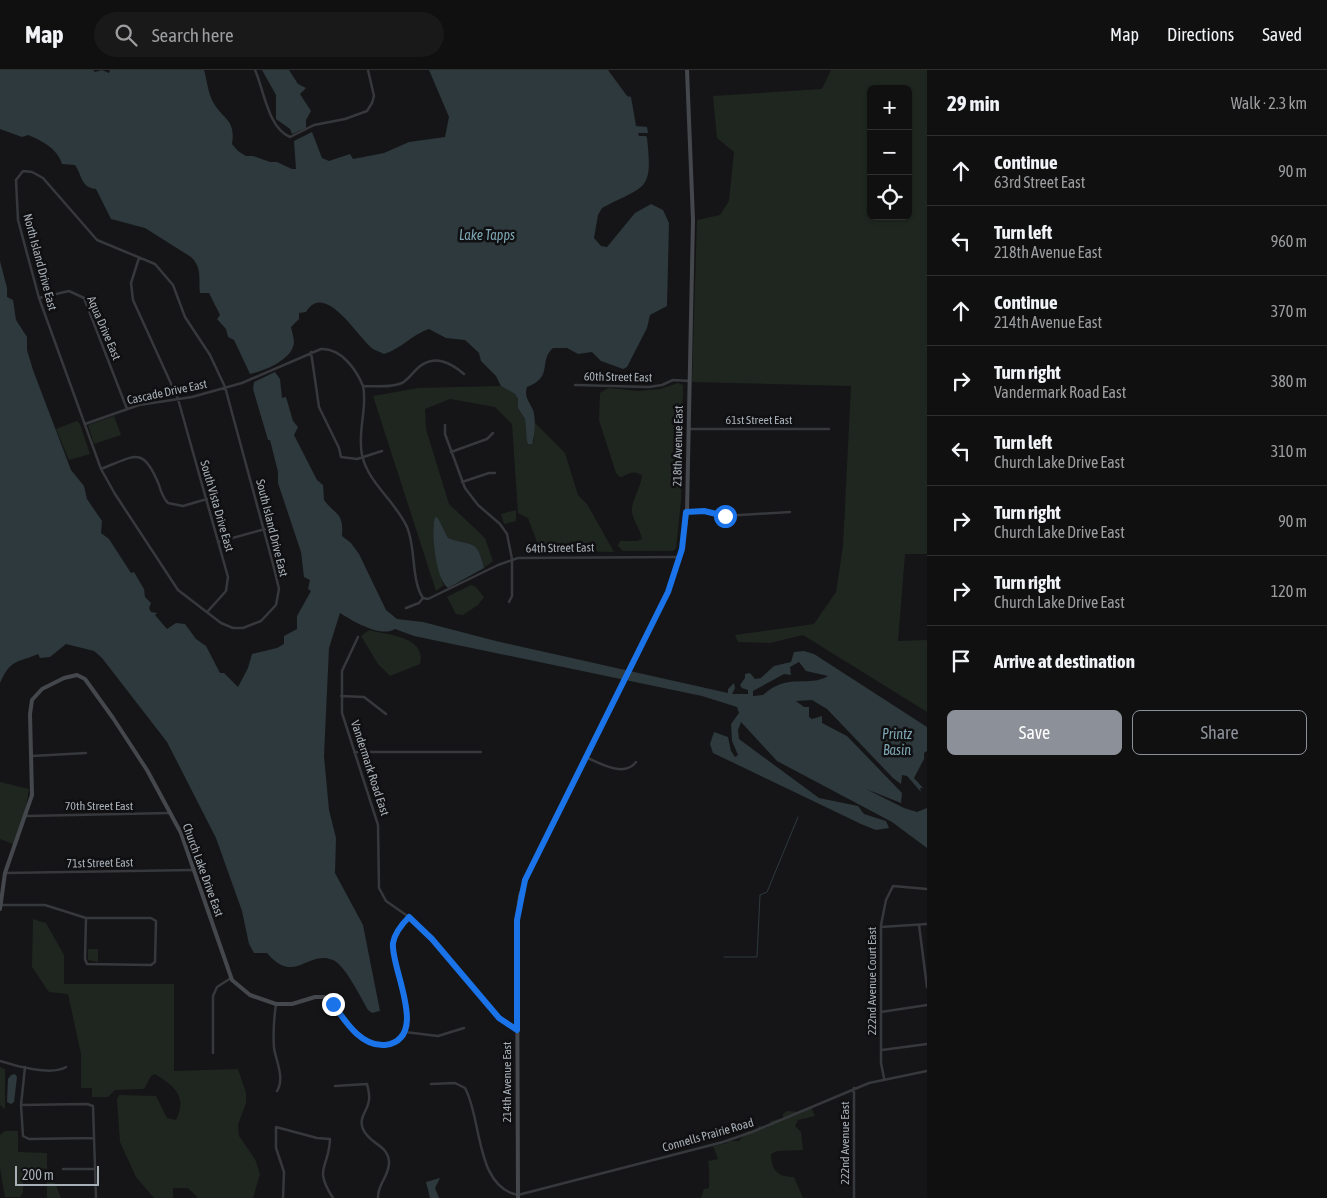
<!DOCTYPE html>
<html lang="en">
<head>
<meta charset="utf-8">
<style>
	body { margin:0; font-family:"Asap Condensed",sans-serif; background:#19191a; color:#f1f3f6 }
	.controls { position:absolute; right:15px; top:15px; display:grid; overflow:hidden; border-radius:8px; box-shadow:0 1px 4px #0004 }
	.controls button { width:45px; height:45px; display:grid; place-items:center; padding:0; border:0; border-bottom:1px solid #303031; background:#101011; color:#f1f3f6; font:25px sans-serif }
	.scale { position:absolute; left:15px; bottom:12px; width:84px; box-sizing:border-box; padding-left:5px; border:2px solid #a7afb7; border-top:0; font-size:14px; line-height:18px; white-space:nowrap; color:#a7afb7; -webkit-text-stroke:4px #101012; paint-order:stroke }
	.stop { position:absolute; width:15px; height:15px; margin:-11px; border:4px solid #1a73e8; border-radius:50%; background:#fff }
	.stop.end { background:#1a73e8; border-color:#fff; box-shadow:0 1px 5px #0008 }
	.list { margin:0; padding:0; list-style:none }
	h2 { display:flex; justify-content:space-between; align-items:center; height:65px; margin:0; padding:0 20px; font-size:21px }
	h2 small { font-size:16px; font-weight:400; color:#9c9d9f }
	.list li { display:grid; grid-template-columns:32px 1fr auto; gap:15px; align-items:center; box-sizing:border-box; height:70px; padding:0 20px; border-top:1px solid #303031 }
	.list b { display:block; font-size:19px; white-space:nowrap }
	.list p { margin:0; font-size:16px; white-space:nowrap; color:#9c9d9f }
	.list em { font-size:16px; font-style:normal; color:#9c9d9f }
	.actions { display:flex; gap:10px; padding:15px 20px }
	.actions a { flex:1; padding:11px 0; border:1px solid #8c9099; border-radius:8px; text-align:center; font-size:18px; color:#8c9099 }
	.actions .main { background:#8c9099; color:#fff }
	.icon { flex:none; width:28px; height:28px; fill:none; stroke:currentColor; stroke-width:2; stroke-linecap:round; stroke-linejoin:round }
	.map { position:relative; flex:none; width:927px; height:1128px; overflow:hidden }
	header { display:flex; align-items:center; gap:30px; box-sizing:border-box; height:70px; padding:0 25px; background:#101011; border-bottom:1px solid #303031 }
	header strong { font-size:24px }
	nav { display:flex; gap:28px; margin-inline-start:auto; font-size:18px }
	.search { width:350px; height:45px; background:#19191a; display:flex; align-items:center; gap:12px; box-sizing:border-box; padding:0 18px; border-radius:28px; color:#9c9d9f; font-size:19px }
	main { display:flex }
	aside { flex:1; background:#101011 }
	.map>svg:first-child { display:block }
</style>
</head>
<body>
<header>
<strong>Map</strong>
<div class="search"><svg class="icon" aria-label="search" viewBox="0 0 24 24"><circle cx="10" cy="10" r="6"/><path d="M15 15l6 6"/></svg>Search here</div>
<nav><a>Map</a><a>Directions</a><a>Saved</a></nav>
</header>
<main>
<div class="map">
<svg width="927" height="1128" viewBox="0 0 927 1128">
	<rect width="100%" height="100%" fill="#151517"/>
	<path fill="#1f261f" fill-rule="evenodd" d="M831 0H927V484H905L898 571 927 570V642L803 565 770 573 738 572 735 565 814 554 836 522 843 476 851 316 692 312 697 150 720 145 729 131 734 82 717 68 713 26 822 19ZM871 19H908V146H871Z
		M678 313 683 315 681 431 676 478 673 481H623L618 476 620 471H637L642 469C640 459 634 452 632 443 630 433 641 418 642 405 631 399 629 405 620 407L616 403 599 350 600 323 608 318 638 321 660 319Z
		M501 316 515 324 518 329V338L525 349 528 374 534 371V352L565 383 578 425 587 434 614 482 540 480 528 448 518 443 512 354 495 337 450 329 425 339 426 359 449 434 485 468 493 491 484 498C477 468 473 477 448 468L438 448 442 512 444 515 436 521 373 326 418 318Z
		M114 346 121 365 94 374 88 355Z
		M77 351 80 354 90 384 69 390 56 359Z
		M516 440V451L504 454 501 444Z
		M471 515 476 517 484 527 478 535 463 545 456 544 447 527Z
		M369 560C386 565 427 566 420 594L390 606 378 594 361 566Z
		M0 712 29 719 25 742 13 774 0 769Z
		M33 849 46 853 64 885V914H174V1001L238 999 246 1023V1033L238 1055 239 1066 255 1089 260 1104 253 1128H198L188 1118H173V1128H154L136 1107 120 1072 117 1029 119 1025 156 1026 167 1048 176 1050C188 1026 174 1016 155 1004L151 1006 144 1019 115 1020 108 1027H92V1018H81V984L68 924 49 922 32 897Z
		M88 879H98V892L88 890Z
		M0 997 5 999V1039L0 1035Z
		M811 1037 815 1046 798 1050 795 1056 801 1062 803 1080 777 1081 771 1084C771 1100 778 1107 794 1107L803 1128H701L704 1119 709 1118C709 1106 710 1104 708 1091L718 1089 713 1076 727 1073 729 1071H739L748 1061H756L759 1056 767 1058 771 1051 783 1048V1044L787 1041 802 1042 807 1038Z
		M5 1061H18V1082L47 1083V1099L38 1098 23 1110V1122L20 1127H5L0 1098V1065Z
		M47 1112 55 1113 61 1128H47Z"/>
	<path fill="#2d393c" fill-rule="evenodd" d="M0 0H93L95 2 102 0 109 3 110 0H204C207 10 208 23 213 32 223 50 236 49 232 74L238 81 246 86H253L270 92H277L292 99H296L294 71 312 62 322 88 329 91 350 84 353 89 384 83 409 72 445 67 449 47 429 0H608L627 26 631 27 636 56 647 57 648 63H638L639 66H646L647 68C653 122 646 115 602 138L598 145 594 168 601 176 607 177 635 143 651 134 663 140 669 153 667 236 650 245 647 258 627 297 623 299 601 291 592 282 578 284 567 278H553C538 291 554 307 527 317 524 327 529 331 533 340 536 348 535 366 532 374H528L527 371 525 349 518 338V329L515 324 501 316 496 306 481 291 479 283 465 270 446 268 429 259C411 265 401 279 384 284 381 282 376 281 373 279 358 268 325 210 306 242L299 243V249L291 257C292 262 294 268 294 273 292 290 264 301 250 304L234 270 228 267 226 259 217 249 220 245 209 223H200C198 211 203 198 191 187L145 158 111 149 96 119C81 118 82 105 75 95L62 94C58 79 41 70 28 65L22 67 0 59Z
		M262 0H289L298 14 306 18 300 24 311 41 306 50V58L292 64 290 59 276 49V25Z
		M0 191 7 218V227L13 230 16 250 27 267V280L33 300 71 400 84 416 87 429 102 451 101 463 109 469 131 503 134 502 144 519 145 527 151 533 149 538 151 542 157 543 155 545 167 559 176 553 185 554 196 569 206 576 220 603H224L238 617 248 598 252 584 277 578 284 574V566L297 559V546L311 521 308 519 310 510 304 507 301 482 278 413V402L270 370H268L253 319 254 312 275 302 280 309 282 328 286 327 293 351 298 357 294 365 317 410 323 415 324 430C335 445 344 442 342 466L351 473 359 484 386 540 397 549 423 552 496 571 728 623V619L734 613 735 618 732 624H748V620L742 618 740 615 745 608V604L750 603 755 609 761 608 774 596 791 592 794 582 804 581 814 584 927 657V681L924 683V689L914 708 923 718H920L921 722 907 706 902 705 901 714 893 708 827 639 812 630 796 631 804 637H809V647L812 649 822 646V653L847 666 902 723 901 733 866 719 904 738 917 742 927 738V778L892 752 777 691 741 652 738 660 739 669 819 728 858 736 864 744 886 751 889 758 876 760 861 754 713 683 710 674 714 662 728 667 731 681 735 687 738 685 732 671 731 654 739 643 737 637 702 626 414 566 395 559C380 568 353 551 340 543L329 578 324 686 329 740 336 768 335 803 363 855 380 941 372 943 368 940C361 928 345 895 333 890 307 879 295 916 267 883H254L249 874 242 841 216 768 167 672 102 588 94 581 66 574 50 587 40 588 38 584C18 593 11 588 0 613ZM799 592 806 601 828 606C809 618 788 602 763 625L753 626V621L784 604 791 605 790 597Z
		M435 447 438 448 448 468C473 477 477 468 484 498L448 518C435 508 431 461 435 447Z
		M15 1004 17 1007 14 1032 11 1034 7 1032 8 1009 11 1005Z
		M440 1108 435 1118 439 1128H430L426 1112Z"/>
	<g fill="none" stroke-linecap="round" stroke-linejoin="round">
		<path stroke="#2d393c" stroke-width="1" d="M724 887H757L760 825 767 822 798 747"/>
		<path stroke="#36383c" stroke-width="2.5" d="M255 0C264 20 268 58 290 67L314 55 345 49 367 41 372 33 374 26 368 0
			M23 101 32 102 43 108 97 170 155 194 173 215 185 247 210 285 225 317 273 494 279 519 276 535 261 551 243 558H233L221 553 178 520 115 424 101 399 39 228 18 150 16 110Z
			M139 188 131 213 133 230 178 329 228 507 226 521 208 541
			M39 228 69 221 84 228 127 339
			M311 282 319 337 339 378 341 387 357 389 382 381
			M575 315 649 317 662 315 673 310 690 311
			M363 316C368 337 357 361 362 385 368 413 396 432 407 457 416 477 411 511 423 528
			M85 354 139 335 192 327 242 313 321 279C341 278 356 299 363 316 376 316 390 318 402 313 409 309 413 302 419 297 435 284 451 293 464 304
			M445 355V364L465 418 478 435 500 454 507 464 512 489V526L509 532
			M688 359H829
			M451 382 487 369 493 363
			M101 399C135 386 143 375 159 415 161 422 163 428 168 433L183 436 207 429
			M462 412 489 403H495
			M687 441H704L725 446 790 442
			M218 472 265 459
			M406 538 419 533 423 528 428 529 498 495 518 488 679 487
			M358 567 342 601V643L378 755 379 818 386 831 409 847
			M341 626 364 627 386 644
			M354 682H481
			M32 686 86 683
			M585 687C600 693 624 708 636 692
			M27 746 170 743
			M5 803 194 800
			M0 835H45L86 848H151L156 851 155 892 151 895 87 894 85 889 86 848
			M919 855 927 917
			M881 857 927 854
			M276 934C274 948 273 964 274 978 276 991 285 1008 277 1021
			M881 942 927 935
			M405 962 438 966 464 958
			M882 980 927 974
			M213 983V926L217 917 231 908
			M0 991C15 996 52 1006 66 997
			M25 997 21 1035 23 1066 29 1069 94 1068
			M884 1008 881 993V855L886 830 893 816 927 819
			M431 1014 455 1013 465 1018C482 1048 475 1117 518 1125L723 1072 752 1062 869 1013 927 1001
			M335 1016 367 1014C368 1019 370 1024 369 1030 368 1041 358 1047 363 1059 369 1074 387 1074 389 1091 390 1106 377 1114 378 1128
			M854 1018V1128
			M21 1035 87 1034 93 1036 96 1128
			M63 1099H95
			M283 1128 284 1102 276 1078V1057L317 1068 330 1069C329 1099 313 1097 333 1128"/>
		<path stroke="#44474c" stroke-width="4" d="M0 839 5 803 32 725 30 644 32 630 42 619 64 608 77 605 85 609 113 648 147 700 181 763 232 910 250 925 276 934H292L315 927H324C342 938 347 962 367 971 375 975 384 976 393 973 426 959 390 896 393 873 395 862 402 854 409 847L432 869 499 948 517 959
			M518 1128 517 850 520 826 530 799 668 522 682 479 687 441 693 150 687 0"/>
	</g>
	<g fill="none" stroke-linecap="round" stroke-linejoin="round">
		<path stroke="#1a73e8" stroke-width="6" d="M333 934C345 951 361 977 385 975 431 969 390 897 393 873 395 862 402 854 409 847L432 869 499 948 517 960V850L525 810 668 522 682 479 686 442 704 441 725 446"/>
	</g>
	<g text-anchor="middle" stroke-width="5" stroke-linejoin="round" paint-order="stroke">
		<g font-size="12" fill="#a7afb7" stroke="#101012">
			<text transform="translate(40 192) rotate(75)" y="4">North Island Drive East</text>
			<text transform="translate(104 258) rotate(67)" y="4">Aqua Drive East</text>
			<text transform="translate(618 307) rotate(1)" y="4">60th Street East</text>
			<text transform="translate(167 322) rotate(-12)" y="4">Cascade Drive East</text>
			<text x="759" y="354">61st Street East</text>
			<text transform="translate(678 376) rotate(-89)" y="4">218th Avenue East</text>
			<text transform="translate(217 436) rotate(74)" y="4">South Vista Drive East</text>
			<text transform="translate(272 458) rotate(76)" y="4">South Island Drive East</text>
			<text transform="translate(560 478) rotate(-1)" y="4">64th Street East</text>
			<text transform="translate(370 698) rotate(72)" y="4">Vandermark Road East</text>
			<text x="99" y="740">70th Street East</text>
			<text transform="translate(100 793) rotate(-1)" y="4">71st Street East</text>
			<text transform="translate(203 800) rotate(70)" y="4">Church Lake Drive East</text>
			<text transform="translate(872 911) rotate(-90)" y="4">222nd Avenue Court East</text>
			<text transform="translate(507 1012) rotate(-90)" y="4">214th Avenue East</text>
			<text transform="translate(708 1065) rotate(-16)" y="4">Connells Prairie Road</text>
			<text transform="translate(845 1073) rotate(-90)" y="4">222nd Avenue East</text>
		</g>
		<g font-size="14" font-style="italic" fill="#7da5b2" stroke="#101012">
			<text x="487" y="170">Lake Tapps</text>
			<text x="897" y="669">Printz<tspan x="897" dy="16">Basin</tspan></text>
		</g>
	</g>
</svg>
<div class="controls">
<button>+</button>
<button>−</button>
<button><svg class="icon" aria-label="locate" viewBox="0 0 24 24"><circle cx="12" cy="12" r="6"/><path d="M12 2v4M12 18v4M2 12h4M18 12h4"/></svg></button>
</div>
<div class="scale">200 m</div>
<div class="stop" style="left:725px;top:446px"></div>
<div class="stop end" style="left:333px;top:934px"></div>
</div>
<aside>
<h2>29 min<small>Walk · 2.3 km</small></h2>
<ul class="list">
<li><svg class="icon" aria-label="ahead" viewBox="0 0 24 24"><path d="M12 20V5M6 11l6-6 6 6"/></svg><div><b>Continue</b><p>63rd Street East</p></div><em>90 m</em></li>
<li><svg class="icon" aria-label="left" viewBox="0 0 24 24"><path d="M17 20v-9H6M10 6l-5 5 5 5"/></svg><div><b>Turn left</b><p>218th Avenue East</p></div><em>960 m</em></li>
<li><svg class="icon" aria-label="ahead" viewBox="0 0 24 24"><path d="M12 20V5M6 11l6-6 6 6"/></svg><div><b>Continue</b><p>214th Avenue East</p></div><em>370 m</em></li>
<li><svg class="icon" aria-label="right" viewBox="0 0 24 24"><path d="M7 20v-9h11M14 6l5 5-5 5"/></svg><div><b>Turn right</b><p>Vandermark Road East</p></div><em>380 m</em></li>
<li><svg class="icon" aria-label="left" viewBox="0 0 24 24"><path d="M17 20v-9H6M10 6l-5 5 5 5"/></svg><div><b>Turn left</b><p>Church Lake Drive East</p></div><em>310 m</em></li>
<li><svg class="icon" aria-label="right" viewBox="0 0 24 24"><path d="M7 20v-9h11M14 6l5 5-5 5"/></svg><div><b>Turn right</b><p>Church Lake Drive East</p></div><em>90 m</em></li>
<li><svg class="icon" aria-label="right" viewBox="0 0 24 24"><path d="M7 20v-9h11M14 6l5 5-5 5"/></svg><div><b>Turn right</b><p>Church Lake Drive East</p></div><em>120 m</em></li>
<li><svg class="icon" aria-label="arrive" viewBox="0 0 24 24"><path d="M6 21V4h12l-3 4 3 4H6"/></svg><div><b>Arrive at destination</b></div></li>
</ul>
<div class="actions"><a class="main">Save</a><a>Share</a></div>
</aside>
</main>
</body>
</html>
